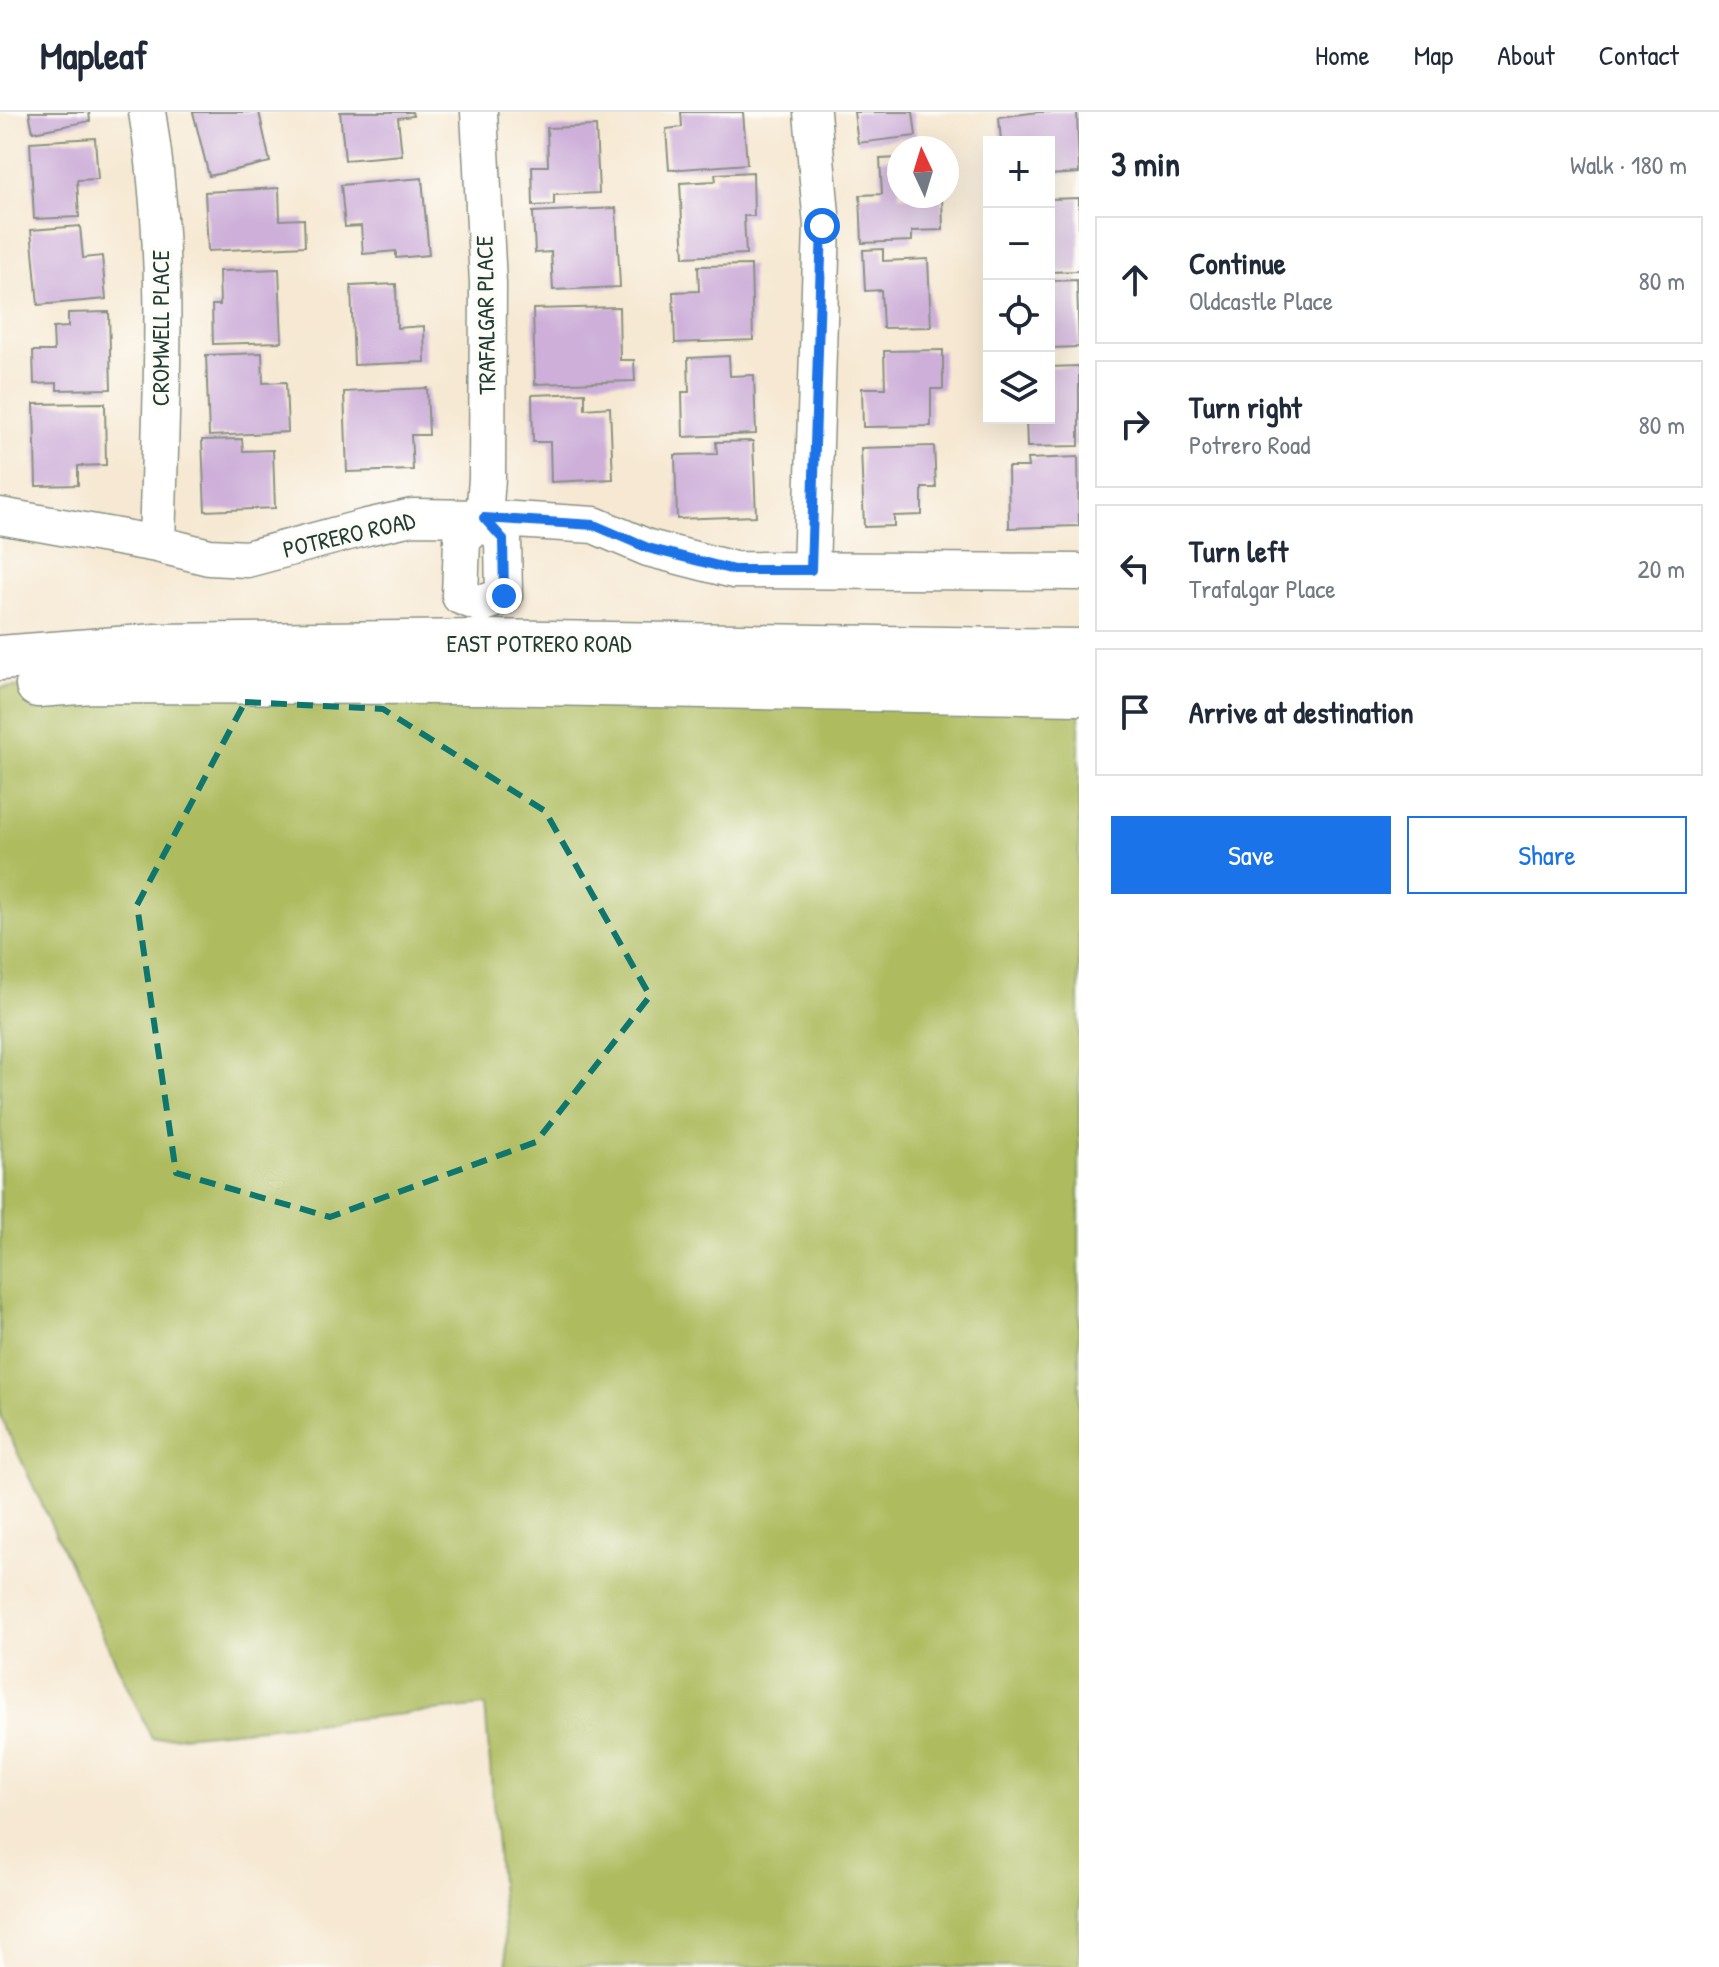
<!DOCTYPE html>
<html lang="en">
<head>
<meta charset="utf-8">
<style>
	body { margin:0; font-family:"Patrick Hand",sans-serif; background:#f6f6f7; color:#1f2937 }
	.controls { position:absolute; right:24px; top:24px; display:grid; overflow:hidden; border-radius:0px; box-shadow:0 8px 32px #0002 }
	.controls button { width:72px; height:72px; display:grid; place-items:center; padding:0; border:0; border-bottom:2px solid #e0e1e3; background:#fff; color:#1f2937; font:40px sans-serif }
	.compass { position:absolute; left:887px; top:24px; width:72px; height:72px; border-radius:50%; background:#fff; box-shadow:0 8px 32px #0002; rotate:356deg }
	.stop { position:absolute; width:24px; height:24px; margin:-18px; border:6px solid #1a73e8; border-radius:50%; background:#fff }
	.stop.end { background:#1a73e8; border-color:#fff; box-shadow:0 2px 8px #0008 }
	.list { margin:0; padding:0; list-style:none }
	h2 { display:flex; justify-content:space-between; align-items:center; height:104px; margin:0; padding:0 32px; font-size:34px }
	h2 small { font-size:26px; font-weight:400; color:#747a83 }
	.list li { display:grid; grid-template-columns:52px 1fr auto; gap:24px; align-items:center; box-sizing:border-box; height:128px; margin:0 16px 16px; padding:0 16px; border:2px solid #e0e1e3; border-radius:0px }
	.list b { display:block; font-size:30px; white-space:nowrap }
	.list p { margin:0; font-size:26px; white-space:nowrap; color:#747a83 }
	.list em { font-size:26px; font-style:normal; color:#747a83 }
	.actions { display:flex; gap:16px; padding:24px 32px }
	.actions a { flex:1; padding:18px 0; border:2px solid #1a73e8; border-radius:0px; text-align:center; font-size:28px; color:#1a73e8 }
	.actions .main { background:#1a73e8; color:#fff }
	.icon { flex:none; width:44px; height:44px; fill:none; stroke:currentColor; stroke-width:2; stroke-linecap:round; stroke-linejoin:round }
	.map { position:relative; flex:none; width:1079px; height:1855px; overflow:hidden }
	header { display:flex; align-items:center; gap:48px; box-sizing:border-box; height:112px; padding:0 40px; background:#fff; border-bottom:2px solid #e0e1e3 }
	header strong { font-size:38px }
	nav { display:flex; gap:44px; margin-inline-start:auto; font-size:28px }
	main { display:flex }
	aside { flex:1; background:#fff }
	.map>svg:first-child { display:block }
</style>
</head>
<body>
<header>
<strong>Mapleaf</strong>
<nav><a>Home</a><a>Map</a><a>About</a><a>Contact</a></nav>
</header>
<main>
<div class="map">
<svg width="1079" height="1855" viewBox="0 0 1079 1855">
	<rect width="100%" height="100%" fill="#fdfcf7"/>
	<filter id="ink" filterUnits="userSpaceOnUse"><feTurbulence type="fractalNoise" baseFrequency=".0125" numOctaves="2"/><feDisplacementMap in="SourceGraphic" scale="16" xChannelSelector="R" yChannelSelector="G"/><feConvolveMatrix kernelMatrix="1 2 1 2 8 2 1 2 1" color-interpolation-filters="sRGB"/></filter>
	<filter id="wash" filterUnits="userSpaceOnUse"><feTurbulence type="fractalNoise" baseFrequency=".006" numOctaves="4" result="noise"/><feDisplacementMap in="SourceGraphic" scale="32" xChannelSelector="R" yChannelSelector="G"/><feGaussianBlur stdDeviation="1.8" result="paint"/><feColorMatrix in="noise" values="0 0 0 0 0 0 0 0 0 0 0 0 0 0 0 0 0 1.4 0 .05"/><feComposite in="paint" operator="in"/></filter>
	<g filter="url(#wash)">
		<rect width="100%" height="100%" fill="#f6e8d2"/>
		<path fill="#aebc5e" stroke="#667c49" stroke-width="2" d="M92 569 1079 581V1855H507L485 1594 152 1627 0 1303V576Z"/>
		<g id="blocks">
			<path fill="#cdafd9" d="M29 0H89L90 9 33 20Z
				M193 0H259L270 50 209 64Z
				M340 0H412L413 4 398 6 402 43 345 48Z
				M681 0H743L747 52 669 58 666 17 682 15Z
				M854 0H913L916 24 858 31Z
				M1039 0H1077L1079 61 1049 63V30H1001L999 5Z
				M596 14 599 81 554 83V93L533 94 532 54H548L547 16Z
				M95 26 98 67 77 68 79 105 34 107 30 30Z
				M899 46V84H942L943 118 912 119V129L862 131 860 83 882 82 880 47Z
				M753 60 754 104H744L746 142 684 145 680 71 716 69 715 62Z
				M422 66 429 143 396 146V139L363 142 361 114 345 115 341 73Z
				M279 76 280 108 304 107 305 134 208 139 205 80Z
				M1079 86V159L1049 160V87Z
				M616 96 620 175 553 178 551 140 535 141 533 100Z
				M80 114 83 146 102 144 106 187 38 193 31 118Z
				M883 137V149L928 147 931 215 883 216 881 178 865 179 863 138Z
				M751 153 753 228 675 231 673 180 699 179 698 154Z
				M279 157 282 230 213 232 212 193H220L219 159Z
				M1077 168 1079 235 1049 236V169Z
				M396 172 397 216 424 214 425 250 354 253 351 174Z
				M619 195 620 248H634L635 269 535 272 533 197Z
				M109 200 111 277 57 278V271L34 272 33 239H54L53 216 68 215V201Z
				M943 238V277H931V314L863 315 862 276H885L884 239Z
				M262 241 263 271 286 270 288 320 209 324 206 243Z
				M729 244 730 264 754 263 756 322 683 325 682 280H689L688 246Z
				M1079 254V334L1027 335 1026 306H1049V255Z
				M427 276 429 323H411L413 358 347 360 344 280Z
				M585 281V297L610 295 613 367 551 370 550 330H533L532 283Z
				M105 291 106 353 78 354V373L36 374 34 292Z
				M242 327 243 339 273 338 275 396 205 399 202 328Z
				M753 329 756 404 677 407 675 343 717 342 716 330Z
				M934 334 936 376H922V403L894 404V414L864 415 861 336Z
				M1078 345 1079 414 1009 416 1008 355H1028L1027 347Z"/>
		</g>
	</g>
	<g filter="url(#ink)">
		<use href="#blocks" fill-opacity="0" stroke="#8a9283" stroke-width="2"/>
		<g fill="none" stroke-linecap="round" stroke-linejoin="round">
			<defs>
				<path id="street" d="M147 0C171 143 161 288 157 432
					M479 0 488 171 487 366 484 406 462 428 460 484 481 492 504 484 503 427 484 406
					M0 404 157 432 209 445 247 447 367 415 412 405 484 406 594 413 648 436 734 458 1079 460
					M811 458 822 114 812 0"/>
				<path id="secondary" d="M0 546 156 534 481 530 1079 539
					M38 573 92 569 481 570 1079 581"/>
			</defs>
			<use href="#street" stroke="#8a9283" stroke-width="39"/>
			<use href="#secondary" stroke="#8a9283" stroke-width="47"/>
			<use href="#street" stroke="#fff" stroke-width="36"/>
			<use href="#secondary" stroke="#fff" stroke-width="44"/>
		</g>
	</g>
	<g fill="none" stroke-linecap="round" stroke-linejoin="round" filter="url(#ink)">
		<path stroke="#1a73e8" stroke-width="10" d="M504 484 503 427 484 406 594 413 648 436 734 458H811L822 114"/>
	</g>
	<path fill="none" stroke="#0f766e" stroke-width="6" stroke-dasharray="16 10" stroke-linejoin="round" d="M245 590 383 597 545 699 650 884 536 1030 330 1105 176 1061 137 793Z"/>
	<g text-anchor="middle" stroke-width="8" stroke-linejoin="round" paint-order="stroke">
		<g font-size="24" fill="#1f3d34" stroke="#fdfcf7">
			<text transform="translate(486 203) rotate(-91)" y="8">TRAFALGAR PLACE</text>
			<text transform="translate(161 216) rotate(-90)" y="8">CROMWELL PLACE</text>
			<text transform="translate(349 423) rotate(-13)" y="8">POTRERO ROAD</text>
			<text x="539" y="540">EAST POTRERO ROAD</text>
		</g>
	</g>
</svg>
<div class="controls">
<button>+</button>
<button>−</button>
<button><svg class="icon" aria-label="locate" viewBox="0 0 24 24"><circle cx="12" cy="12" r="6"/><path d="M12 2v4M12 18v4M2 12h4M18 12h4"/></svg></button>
<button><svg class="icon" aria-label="layers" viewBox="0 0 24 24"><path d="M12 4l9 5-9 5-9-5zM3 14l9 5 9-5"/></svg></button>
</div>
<svg class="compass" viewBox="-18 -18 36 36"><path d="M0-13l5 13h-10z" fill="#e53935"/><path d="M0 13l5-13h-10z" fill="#747a83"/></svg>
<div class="stop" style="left:822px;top:114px"></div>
<div class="stop end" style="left:504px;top:484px"></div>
</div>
<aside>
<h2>3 min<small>Walk · 180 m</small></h2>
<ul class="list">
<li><svg class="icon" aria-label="ahead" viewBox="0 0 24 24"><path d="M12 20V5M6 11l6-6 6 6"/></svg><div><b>Continue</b><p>Oldcastle Place</p></div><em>80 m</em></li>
<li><svg class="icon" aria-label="right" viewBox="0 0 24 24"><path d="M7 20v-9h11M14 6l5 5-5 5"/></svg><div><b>Turn right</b><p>Potrero Road</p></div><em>80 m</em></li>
<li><svg class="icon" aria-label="left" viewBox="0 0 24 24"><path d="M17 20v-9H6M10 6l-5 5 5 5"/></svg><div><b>Turn left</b><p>Trafalgar Place</p></div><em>20 m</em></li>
<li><svg class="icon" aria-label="arrive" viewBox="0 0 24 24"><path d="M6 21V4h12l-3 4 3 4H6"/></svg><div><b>Arrive at destination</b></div></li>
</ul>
<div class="actions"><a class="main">Save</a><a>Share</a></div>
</aside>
</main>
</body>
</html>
